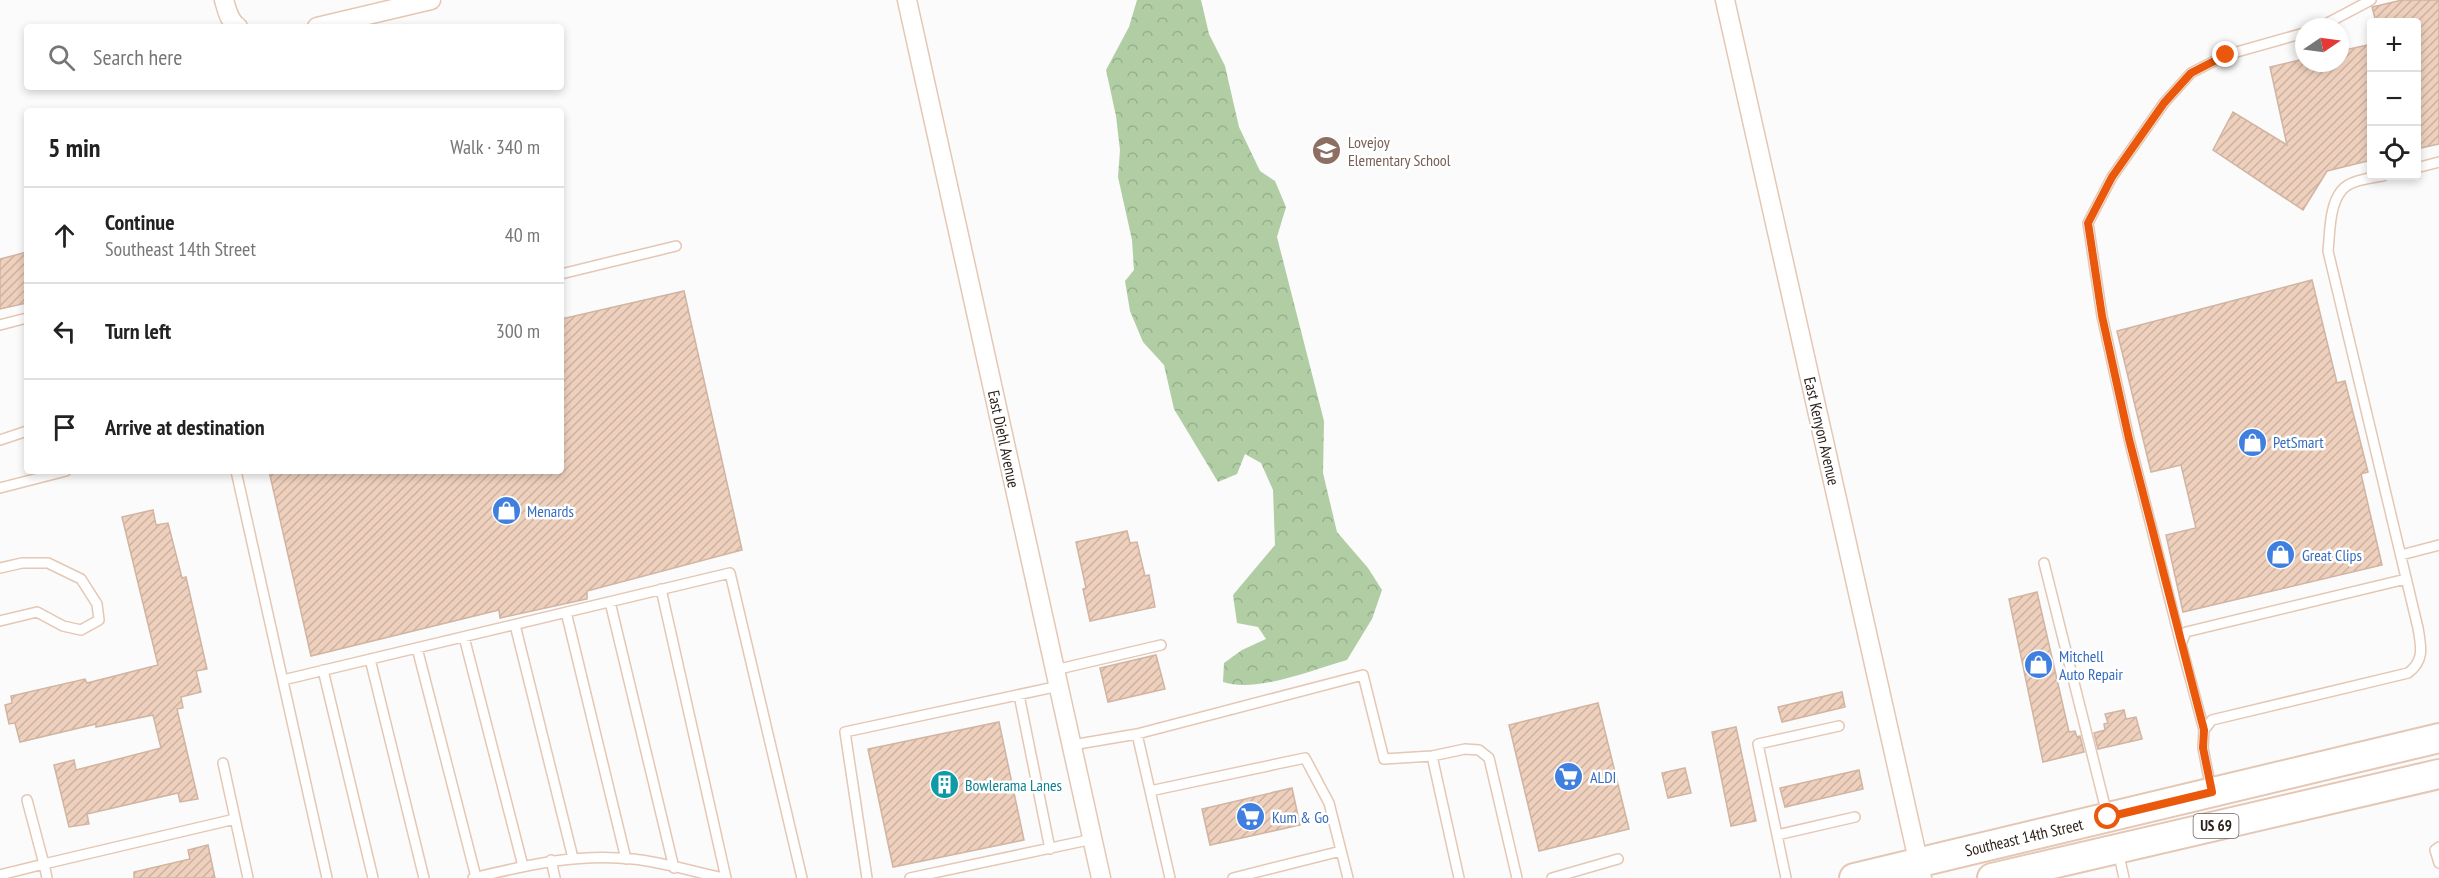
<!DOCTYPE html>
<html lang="en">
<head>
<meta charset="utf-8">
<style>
	body { margin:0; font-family:"PT Sans Narrow",sans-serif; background:#f2f2f2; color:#222 }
	.controls { position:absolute; right:18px; top:18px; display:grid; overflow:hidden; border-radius:6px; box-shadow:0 3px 9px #0003 }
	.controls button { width:54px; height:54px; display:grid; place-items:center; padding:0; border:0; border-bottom:2px solid #e0e0e0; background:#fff; color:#222; font:30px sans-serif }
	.compass { position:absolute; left:2295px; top:18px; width:54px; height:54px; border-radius:50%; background:#fff; box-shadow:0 3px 9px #0003; rotate:77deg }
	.stop { position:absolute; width:18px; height:18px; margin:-14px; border:4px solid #ea580c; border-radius:50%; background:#fff }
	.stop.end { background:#ea580c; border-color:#fff; box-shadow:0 2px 6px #0008 }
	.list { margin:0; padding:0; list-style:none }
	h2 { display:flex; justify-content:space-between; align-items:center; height:78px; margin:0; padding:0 24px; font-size:26px }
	h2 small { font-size:20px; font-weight:400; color:#767676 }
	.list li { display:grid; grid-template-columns:39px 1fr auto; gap:18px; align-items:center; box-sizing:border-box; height:96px; padding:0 24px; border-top:2px solid #e0e0e0 }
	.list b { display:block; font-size:22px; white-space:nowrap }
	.list p { margin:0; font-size:20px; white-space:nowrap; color:#767676 }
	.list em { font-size:20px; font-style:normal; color:#767676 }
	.icon { flex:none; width:33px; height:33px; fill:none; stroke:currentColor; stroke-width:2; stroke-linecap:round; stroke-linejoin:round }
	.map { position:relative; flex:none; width:2439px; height:878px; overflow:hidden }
	.search { position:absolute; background:#fff; box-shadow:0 3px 9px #0003; left:24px; top:24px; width:540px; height:66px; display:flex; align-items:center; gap:15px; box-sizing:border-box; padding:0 21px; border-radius:6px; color:#767676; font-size:22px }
	.panel { position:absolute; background:#fff; box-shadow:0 3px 9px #0003; left:24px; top:108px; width:540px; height:366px; border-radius:6px }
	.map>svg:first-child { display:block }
</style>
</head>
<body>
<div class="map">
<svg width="2439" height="878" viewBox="0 0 2439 878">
	<defs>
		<pattern id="forest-crowns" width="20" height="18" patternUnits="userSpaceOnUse" patternTransform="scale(1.5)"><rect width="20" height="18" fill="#b0cda4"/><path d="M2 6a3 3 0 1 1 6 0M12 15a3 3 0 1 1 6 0" fill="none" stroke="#98b08d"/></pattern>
		<pattern id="building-hatch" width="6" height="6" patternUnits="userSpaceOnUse" patternTransform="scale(1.5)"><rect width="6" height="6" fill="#eed0bd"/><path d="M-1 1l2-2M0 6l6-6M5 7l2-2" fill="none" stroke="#ccb2a2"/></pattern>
	</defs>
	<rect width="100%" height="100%" fill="#fbfbfb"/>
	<path fill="url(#forest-crowns)" d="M1137 0H1201L1209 34 1225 66 1239 127 1260 171 1275 181 1286 207 1277 237 1324 421 1323 473 1337 532 1368 568 1382 590 1372 619 1347 660C1312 670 1257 693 1223 682L1224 663 1242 650 1266 639 1258 627 1237 623 1233 595 1275 545 1273 490 1261 463 1245 454 1237 474 1218 482 1174 409 1164 365 1143 342 1130 311 1125 281 1134 270 1132 240 1118 177 1120 150 1116 116 1106 70 1129 27Z"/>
	<path fill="url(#building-hatch)" stroke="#d1b4a2" stroke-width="1.5" d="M2402 0H2439V144L2416 149V22H2376L2372 7Z
		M2372 44V160L2327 171 2303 210 2213 150 2233 112 2287 145 2270 67 2304 59V63H2340V51Z
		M27 252V303L0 309V259Z
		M2312 280 2337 383 2345 381 2368 472 2361 474 2382 565 2183 612 2166 535 2196 528 2181 465 2151 472 2117 331Z
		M684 291 742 550 587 591V599L500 618 499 610 311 656 269 471H561V319Z
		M153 510 156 525 168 523 182 578 186 577 207 669 196 671 201 692 181 697 183 708 177 709 198 799 180 802 178 793 87 814 89 824 69 827 54 765 74 760 76 770 161 748 153 715 96 727V724L20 742 15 723 9 724 5 705 12 703 11 696 85 679 87 683 158 665 122 517Z
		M1127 531 1130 543 1137 542 1145 576 1149 575 1155 607 1090 621 1083 589 1086 588 1076 542Z
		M2037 592 2069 732 2075 731 2077 737 2080 736 2084 752 2043 762 2009 599Z
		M1156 655 1165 689 1108 702 1100 668Z
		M1842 692 1845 707 1782 722 1778 707Z
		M1598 703 1629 829 1539 851 1509 725Z
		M2124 710 2126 719 2136 717 2142 739 2098 749 2094 733 2105 730 2104 724 2108 723 2105 714Z
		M999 722 1024 840 893 867 868 749Z
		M1736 727 1756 821 1731 826 1712 732Z
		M1685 768 1691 793 1668 798 1662 773Z
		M1859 770 1863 789 1785 807 1780 788Z
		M1292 788 1300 825 1210 845 1202 809Z
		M208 845 215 878H134V872L190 859 188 850Z"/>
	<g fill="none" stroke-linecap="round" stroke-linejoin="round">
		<defs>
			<path id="lane" d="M2320 27 2371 0
				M2416 168 2439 162
				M561 274 676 246
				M0 325 27 318
				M0 440 27 431
				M236 471 327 878
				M0 488 66 471
				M2401 555 2439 545
				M2044 563 2107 814
				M0 568 22 563H48L81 579 97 604 99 620 81 630 63 626 37 612 0 621
				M661 589 726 878
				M610 602 674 868
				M566 612 626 859
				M515 625 573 858
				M464 637 523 866
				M2181 644 2129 439 2102 316 2088 223 2112 177 2164 103 2191 73 2226 55 2304 33
				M417 648 476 877
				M370 659 424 878
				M323 670 373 878
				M1055 670 1161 645
				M283 680 730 573 802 878
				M1019 695 1050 849
				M2204 730 2181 644 2186 632 2406 579
				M1137 734 1363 675 1384 759 1432 756 1465 749 1479 750 1489 758 1517 878
				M1072 745 1137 734 1170 878
				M1432 756 1459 878
				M223 763 248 878
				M2211 789 2203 748 2204 730 2212 720 2408 673C2425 660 2421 647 2418 628L2328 251C2330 233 2329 205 2342 190 2350 180 2371 178 2383 176
				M1150 791 1305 758 1329 803 1348 878
				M27 800 44 864 235 819
				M1777 835 1855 817
				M2439 847 2435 850 2439 863
				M2118 851 2124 878
				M551 860 555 878
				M0 875 44 864 47 878
				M473 878C528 865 576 853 633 859 663 862 694 872 723 878
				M867 878 845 732 1059 686
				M910 878 1093 839
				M1233 878 1341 851
				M1552 878 1618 859
				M1786 878 1758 744 1839 726"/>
			<path id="street" d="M224 0C227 10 229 21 238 27
				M907 0 1101 878
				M1725 0 1922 878
				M317 27 431 0"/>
			<path id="primary" d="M1854 878 2439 738
				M1992 878 2439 774"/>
		</defs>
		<use href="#lane" stroke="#e4c7b4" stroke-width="12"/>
		<use href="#street" stroke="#e4c7b4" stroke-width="21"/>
		<use href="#primary" stroke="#e4c7b4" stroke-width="32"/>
		<use href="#lane" stroke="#fff" stroke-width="9"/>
		<use href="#street" stroke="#fff" stroke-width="18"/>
		<use href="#primary" stroke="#fff" stroke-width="28"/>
	</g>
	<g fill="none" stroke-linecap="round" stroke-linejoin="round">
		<path stroke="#ea580c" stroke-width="8" d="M2108 817 2212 792 2203 748 2204 730 2129 439 2102 316 2088 223 2112 177 2164 103 2191 73 2226 55"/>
	</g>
	<defs>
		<symbol id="school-disc" viewBox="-11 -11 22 22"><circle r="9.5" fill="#8d6e63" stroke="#fff"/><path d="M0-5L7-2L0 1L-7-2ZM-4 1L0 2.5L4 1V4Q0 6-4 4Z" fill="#fff"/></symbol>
		<symbol id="shop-disc" viewBox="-11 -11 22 22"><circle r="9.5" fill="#3f7fe0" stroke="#fff"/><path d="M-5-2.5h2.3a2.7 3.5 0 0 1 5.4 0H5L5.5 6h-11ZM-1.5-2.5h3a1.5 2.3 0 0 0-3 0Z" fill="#fff"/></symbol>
		<symbol id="supermarket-disc" viewBox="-11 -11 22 22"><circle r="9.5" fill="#3f7fe0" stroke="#fff"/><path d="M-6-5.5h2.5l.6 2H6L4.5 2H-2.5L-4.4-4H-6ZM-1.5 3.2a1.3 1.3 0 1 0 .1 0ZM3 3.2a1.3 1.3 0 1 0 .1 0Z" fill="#fff"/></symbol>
		<symbol id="building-disc" viewBox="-11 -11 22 22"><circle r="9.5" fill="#0f9aa8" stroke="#fff"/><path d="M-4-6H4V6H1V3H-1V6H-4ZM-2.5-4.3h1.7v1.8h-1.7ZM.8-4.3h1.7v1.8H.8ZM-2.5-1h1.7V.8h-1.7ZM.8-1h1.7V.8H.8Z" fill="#fff"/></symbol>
	</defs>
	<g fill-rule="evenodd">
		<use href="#school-disc" x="1310" y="134" width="33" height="33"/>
		<use href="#shop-disc" x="2236" y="426" width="33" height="33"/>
		<use href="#shop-disc" x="490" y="494" width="33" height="33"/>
		<use href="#shop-disc" x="2264" y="538" width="33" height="33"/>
		<use href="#shop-disc" x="2022" y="648" width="33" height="33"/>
		<use href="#supermarket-disc" x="1552" y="760" width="33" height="33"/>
		<use href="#building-disc" x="928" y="768" width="33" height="33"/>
		<use href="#supermarket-disc" x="1234" y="800" width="33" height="33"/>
	</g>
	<g text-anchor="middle" stroke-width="5" stroke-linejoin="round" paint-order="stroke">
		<rect fill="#fff" stroke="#6c645f" stroke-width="1.5" x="2193.5" y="814" width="45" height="24" rx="4.5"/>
		<g font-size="15" font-weight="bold" fill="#2d221b">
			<text x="2216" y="831">US 69</text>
		</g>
		<g font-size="16" fill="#785e54" stroke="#fff" text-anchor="start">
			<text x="1348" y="148">Lovejoy<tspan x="1348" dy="18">Elementary School</tspan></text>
		</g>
		<g font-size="16" fill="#2d221b" stroke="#fff">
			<text transform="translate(1822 431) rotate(77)" y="6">East Kenyon Avenue</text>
			<text transform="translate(1004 439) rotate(78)" y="6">East Diehl Avenue</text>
			<text transform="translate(2024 837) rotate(-13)" y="6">Southeast 14th Street</text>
		</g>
		<g font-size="16" fill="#366cbe" stroke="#fff" text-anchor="start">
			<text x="2273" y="448">PetSmart</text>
			<text x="527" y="517">Menards</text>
			<text x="2302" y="561">Great Clips</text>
			<text x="2059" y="662">Mitchell<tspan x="2059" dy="18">Auto Repair</tspan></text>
			<text x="1590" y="783">ALDI</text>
			<text x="1272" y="823">Kum &amp; Go</text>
		</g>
		<g font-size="16" fill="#0d838f" stroke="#fff" text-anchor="start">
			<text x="965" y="791">Bowlerama Lanes</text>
		</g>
	</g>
</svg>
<div class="controls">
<button>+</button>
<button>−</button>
<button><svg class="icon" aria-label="locate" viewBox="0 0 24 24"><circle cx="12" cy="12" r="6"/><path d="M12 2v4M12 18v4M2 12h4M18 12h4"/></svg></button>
</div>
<svg class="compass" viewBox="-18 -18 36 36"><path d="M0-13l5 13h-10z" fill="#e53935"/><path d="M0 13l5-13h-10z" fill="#767676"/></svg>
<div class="stop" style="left:2108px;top:817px"></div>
<div class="stop end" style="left:2226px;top:55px"></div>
<div class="search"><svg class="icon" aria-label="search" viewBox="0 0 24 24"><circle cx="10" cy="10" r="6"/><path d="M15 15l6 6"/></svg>Search here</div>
<section class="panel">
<h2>5 min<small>Walk · 340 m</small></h2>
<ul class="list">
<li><svg class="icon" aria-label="ahead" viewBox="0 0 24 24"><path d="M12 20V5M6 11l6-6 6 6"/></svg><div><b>Continue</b><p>Southeast 14th Street</p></div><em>40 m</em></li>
<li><svg class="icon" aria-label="left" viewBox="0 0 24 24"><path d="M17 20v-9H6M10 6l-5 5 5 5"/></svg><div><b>Turn left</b></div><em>300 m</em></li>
<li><svg class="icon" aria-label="arrive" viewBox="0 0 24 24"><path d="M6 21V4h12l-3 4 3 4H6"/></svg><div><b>Arrive at destination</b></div></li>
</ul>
</section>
</div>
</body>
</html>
